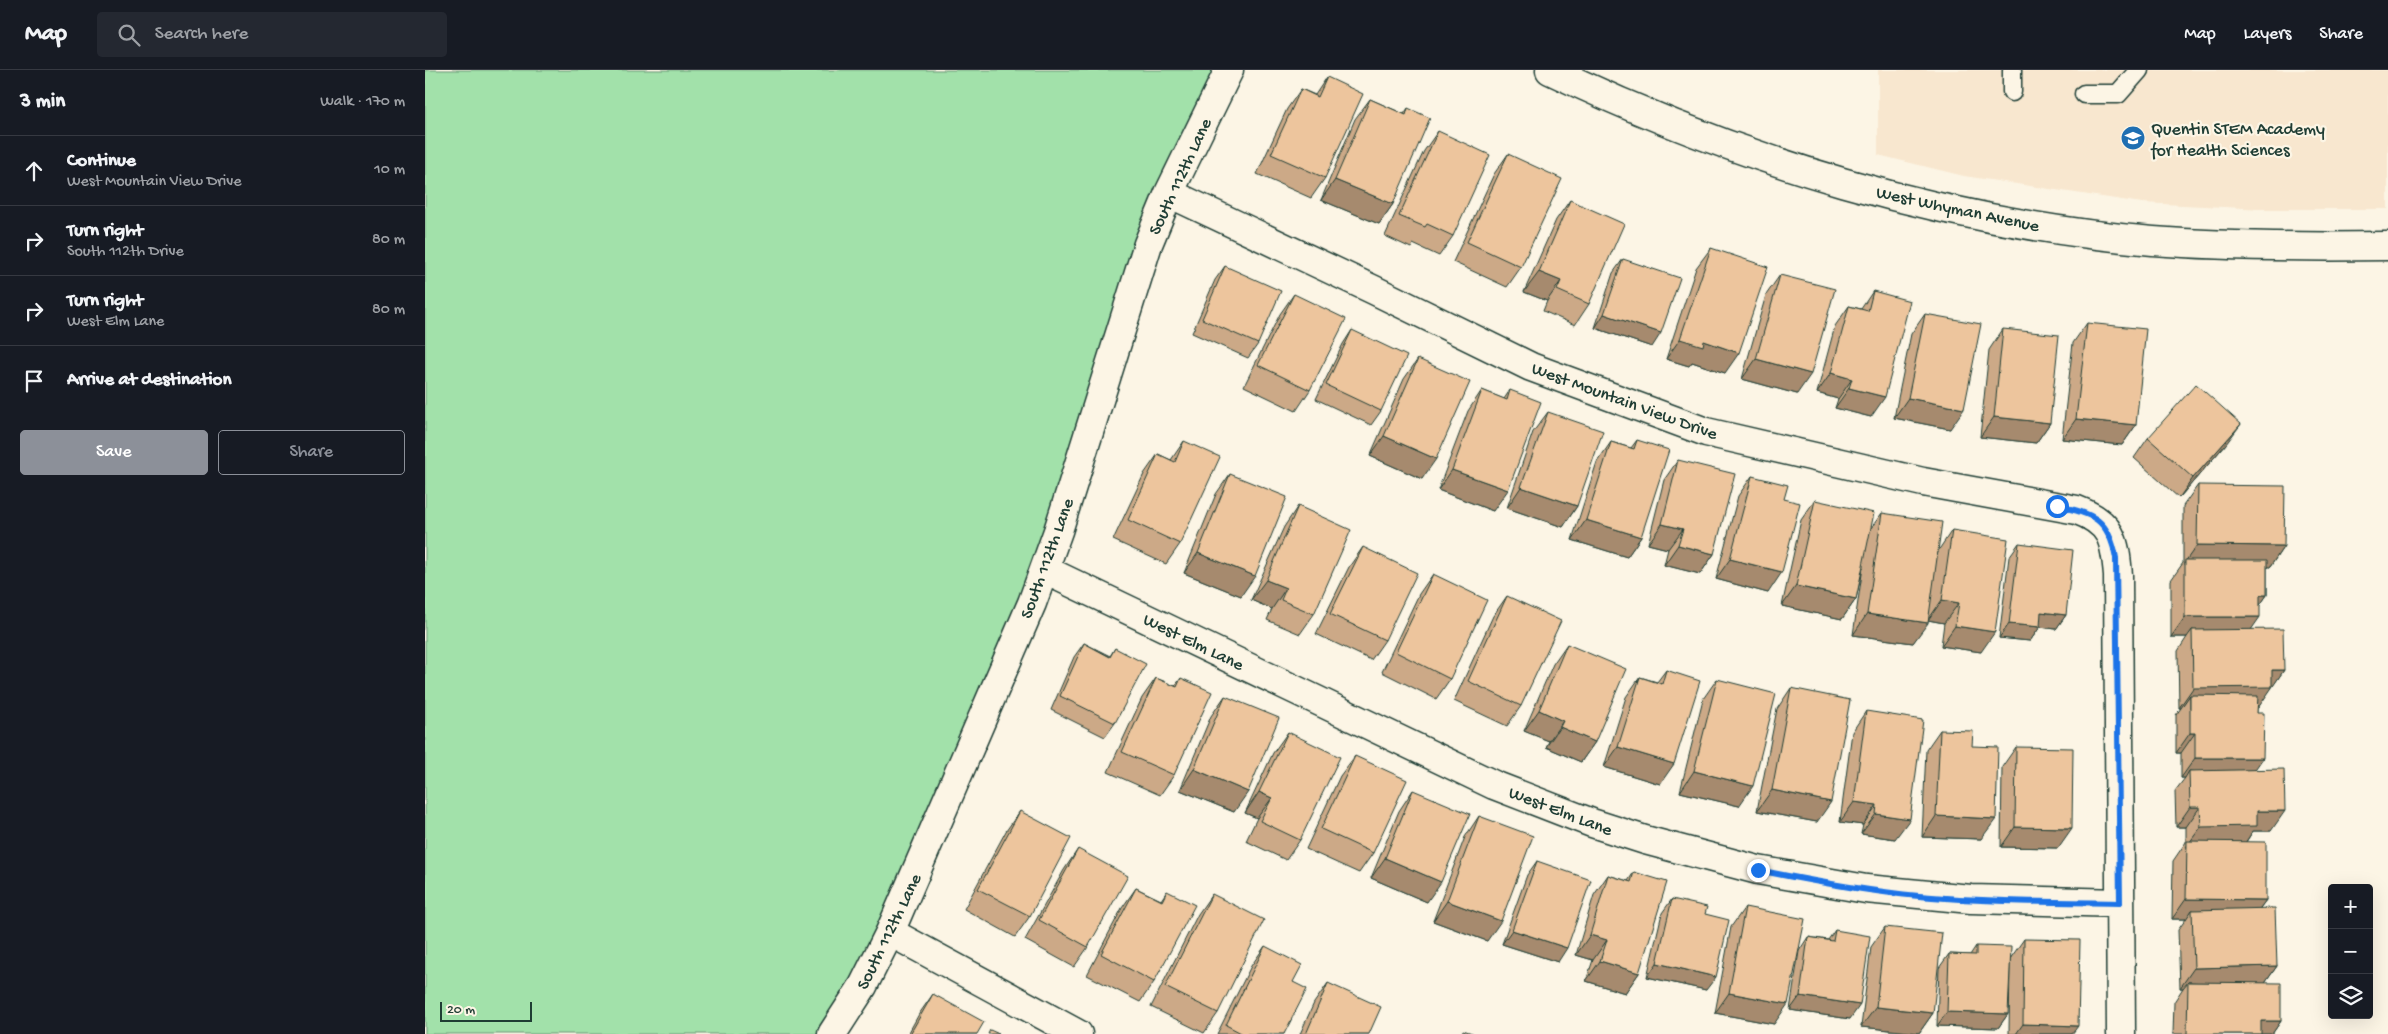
<!DOCTYPE html>
<html lang="en">
<head>
<meta charset="utf-8">
<style>
	body { margin:0; font-family:"Gochi Hand",sans-serif; background:#242831; color:#f1f3f6 }
	.controls { position:absolute; right:15px; bottom:15px; display:grid; overflow:hidden; border-radius:5px; box-shadow:0 5px 20px #0002 }
	.controls button { width:45px; height:45px; display:grid; place-items:center; padding:0; border:0; border-bottom:1px solid #363941; background:#171b24; color:#f1f3f6; font:25px sans-serif }
	.scale { position:absolute; left:15px; bottom:12px; width:92px; box-sizing:border-box; padding-left:5px; border:2px solid #1f3d34; border-top:0; font-size:14px; line-height:18px; white-space:nowrap; color:#1f3d34; -webkit-text-stroke:4px #fcf5e5; paint-order:stroke }
	.stop { position:absolute; width:15px; height:15px; margin:-11px; border:4px solid #1a73e8; border-radius:50%; background:#fff }
	.stop.end { background:#1a73e8; border-color:#fff; box-shadow:0 1px 5px #0008 }
	.list { margin:0; padding:0; list-style:none }
	h2 { display:flex; justify-content:space-between; align-items:center; height:65px; margin:0; padding:0 20px; font-size:21px }
	h2 small { font-size:16px; font-weight:400; color:#9ea1a6 }
	.list li { display:grid; grid-template-columns:32px 1fr auto; gap:15px; align-items:center; box-sizing:border-box; height:70px; padding:0 20px; border-top:1px solid #363941 }
	.list b { display:block; font-size:19px; white-space:nowrap }
	.list p { margin:0; font-size:16px; white-space:nowrap; color:#9ea1a6 }
	.list em { font-size:16px; font-style:normal; color:#9ea1a6 }
	.actions { display:flex; gap:10px; padding:15px 20px }
	.actions a { flex:1; padding:11px 0; border:1px solid #8c9099; border-radius:5px; text-align:center; font-size:18px; color:#8c9099 }
	.actions .main { background:#8c9099; color:#fff }
	.icon { flex:none; width:28px; height:28px; fill:none; stroke:currentColor; stroke-width:2; stroke-linecap:round; stroke-linejoin:round }
	.map { position:relative; flex:none; width:1963px; height:964px; overflow:hidden }
	header { display:flex; align-items:center; gap:30px; box-sizing:border-box; height:70px; padding:0 25px; background:#171b24; border-bottom:1px solid #363941 }
	header strong { font-size:24px }
	nav { display:flex; gap:28px; margin-inline-start:auto; font-size:18px }
	.search { width:350px; height:45px; background:#242831; display:flex; align-items:center; gap:12px; box-sizing:border-box; padding:0 18px; border-radius:5px; color:#9ea1a6; font-size:19px }
	main { display:flex }
	aside { flex:1; background:#171b24 }
	.map>svg:first-child { display:block }
</style>
</head>
<body>
<header>
<strong>Map</strong>
<div class="search"><svg class="icon" aria-label="search" viewBox="0 0 24 24"><circle cx="10" cy="10" r="6"/><path d="M15 15l6 6"/></svg>Search here</div>
<nav><a>Map</a><a>Layers</a><a>Share</a></nav>
</header>
<main>
<aside>
<h2>3 min<small>Walk · 170 m</small></h2>
<ul class="list">
<li><svg class="icon" aria-label="ahead" viewBox="0 0 24 24"><path d="M12 20V5M6 11l6-6 6 6"/></svg><div><b>Continue</b><p>West Mountain View Drive</p></div><em>10 m</em></li>
<li><svg class="icon" aria-label="right" viewBox="0 0 24 24"><path d="M7 20v-9h11M14 6l5 5-5 5"/></svg><div><b>Turn right</b><p>South 112th Drive</p></div><em>80 m</em></li>
<li><svg class="icon" aria-label="right" viewBox="0 0 24 24"><path d="M7 20v-9h11M14 6l5 5-5 5"/></svg><div><b>Turn right</b><p>West Elm Lane</p></div><em>80 m</em></li>
<li><svg class="icon" aria-label="arrive" viewBox="0 0 24 24"><path d="M6 21V4h12l-3 4 3 4H6"/></svg><div><b>Arrive at destination</b></div></li>
</ul>
<div class="actions"><a class="main">Save</a><a>Share</a></div>
</aside>
<div class="map">
<svg width="1963" height="964" viewBox="0 0 1963 964">
	<rect width="100%" height="100%" fill="#fcf5e5"/>
	<filter id="ink" filterUnits="userSpaceOnUse"><feTurbulence type="fractalNoise" baseFrequency=".02" numOctaves="2"/><feDisplacementMap in="SourceGraphic" scale="10" xChannelSelector="R" yChannelSelector="G"/><feConvolveMatrix kernelMatrix="1 2 1 2 8 2 1 2 1" color-interpolation-filters="sRGB"/></filter>
	<g filter="url(#ink)">
		<path fill="#f8e7cf" d="M1453 0H1963V139H1839L1717 133 1539 106 1453 85Z"/>
		<path fill="#a2e1aa" stroke="#608f6f" d="M0 0H804L744 123 633 461 407 964H0Z"/>
		<g fill="none" stroke-linecap="round" stroke-linejoin="round">
			<defs>
				<path id="service" d="M1587 22V0
					M1659 24H1693L1714 0"/>
				<path id="minor" d="M744 123 949 220 1106 297 1281 362 1498 412 1652 440C1687 453 1690 470 1693 505L1696 964
					M620 500 1069 715 1167 753 1220 770 1333 800 1441 819 1546 829 1695 833
					M465 862 653 964
					M407 964 438 916 465 862 607 533 633 461 723 174 744 123 804 0"/>
				<path id="tertiary" d="M1125 0C1313 90 1519 153 1728 171 1806 177 1885 177 1963 176"/>
			</defs>
			<use href="#service" stroke="#1f3d34" stroke-width="21"/>
			<use href="#minor" stroke="#1f3d34" stroke-width="31"/>
			<use href="#tertiary" stroke="#1f3d34" stroke-width="31"/>
			<use href="#service" stroke="#fcf5e5" stroke-width="18"/>
			<use href="#minor" stroke="#fcf5e5" stroke-width="28"/>
			<use href="#tertiary" stroke="#fcf5e5" stroke-width="28"/>
		</g>
		<path fill="#cca987" stroke="#1f3d34" d="M902 7 900 108 886 128 832 104 862 39 876 19 890 25Z
			M945 29 979 44 983 38 968 134 954 154 896 130 930 49Z
			M1013 61 1028 166 1014 186 988 174 986 178 960 166 999 81Z
			M1083 84 1096 197 1082 217 1028 192 1069 104Z
			M1145 130 1164 234 1150 255 1118 241 1122 231 1099 222 1131 150Z
			M1286 178 1300 303 1267 292 1264 296 1241 289 1271 198Z
			M1198 189 1227 277 1170 258 1188 203Z
			M800 196 833 274 823 288 767 263 790 210Z
			M1355 205 1372 324 1317 309 1341 225Z
			M1448 221 1446 347 1410 338 1413 329 1392 323 1410 256 1424 236 1436 239Z
			M869 224 885 320 871 341 819 316 855 244Z
			M1500 244 1525 359 1469 348 1486 264Z
			M1662 253 1711 355 1697 375 1637 369 1648 273Z
			M1578 259 1625 353 1611 373 1555 367 1564 280Z
			M927 260 956 341 946 355 891 329 918 274Z
			M993 289 997 409 945 386 979 309Z
			M1057 320 1079 329 1085 320 1068 441 1013 420 1043 341Z
			M1123 342 1152 436 1138 457 1082 438 1108 362Z
			M1723 368 1801 374 1754 428 1709 388Z
			M1212 370 1216 467 1202 487 1147 470 1172 392 1186 372 1206 378Z
			M759 371 755 474 741 494 688 470 719 404 733 384 746 390Z
			M1253 390 1289 484 1275 504 1239 495 1243 479 1223 474 1239 410Z
			M805 404 816 526 759 503 791 424Z
			M1327 406 1359 429 1343 523 1291 509 1313 426Z
			M1773 415 1859 476 1845 497 1842 496V525L1835 535 1826 559 1859 600 1832 638 1830 700 1846 761H1828L1821 772 1841 830 1835 838 1852 896 1840 913 1856 951 1847 964H1748L1749 932 1758 918H1755L1753 860 1761 849H1747L1748 791 1761 772V757H1751L1750 721 1760 708H1756V683H1751V645L1756 638H1754L1753 581 1762 567H1746V510L1758 493V436Z
			M1390 430 1446 458 1457 443 1513 481 1527 460 1556 582 1516 576 1519 553 1503 550 1488 573 1428 565 1438 497 1431 529 1417 549 1357 536 1376 450Z
			M873 436 889 544 875 564 842 550 847 539 826 530 859 457Z
			M1594 473 1641 545 1631 559 1615 557 1605 571 1574 568 1584 487Z
			M938 477 960 570 946 590 891 564 924 497Z
			M1008 504 1025 609 1011 629 957 602 994 524Z
			M1082 526 1096 636 1082 656 1029 631 1068 546Z
			M659 573 685 586 690 578V653L680 667 626 640 649 587Z
			M1142 574 1170 672 1156 692 1121 677 1124 671 1099 661 1128 594Z
			M1241 600 1235 714 1179 697 1201 627 1215 607 1232 612Z
			M731 608 750 616 756 608 749 705 735 725 683 702 717 628Z
			M1292 609 1314 736 1255 722 1278 629Z
			M1366 618 1392 752 1332 741 1352 639Z
			M800 626 809 742 755 720 786 646Z
			M1441 641 1470 769 1436 764 1438 755 1415 752 1427 662Z
			M1515 660 1547 676 1556 769 1497 767 1501 680Z
			M863 662 875 770 861 790 821 771 832 748 820 743 848 683Z
			M1591 677 1633 778 1576 777 1577 697Z
			M930 686 948 783 934 803 881 779 915 706Z
			M988 720 1002 832 946 808 974 741Z
			M595 741 605 846 590 867 539 839 581 761Z
			M1054 746 1062 871 1008 851 1040 767Z
			M653 779 663 877 649 897 600 870 639 800Z
			M1112 791 1133 892 1077 874 1102 805Z
			M1209 802 1214 903 1200 923 1161 911 1168 890 1151 885 1169 825 1183 805 1203 811Z
			M711 818 736 830 742 821 729 912 715 932 662 905 697 838Z
			M787 824 793 943 779 963 726 937 773 844Z
			M1247 829 1280 844 1281 920 1222 907 1237 843Z
			M1320 837 1349 954 1290 943 1306 857Z
			M1460 857 1508 943 1494 963 1436 957 1446 877Z
			M1410 860 1425 949 1365 940 1374 881 1383 867 1403 870Z
			M1599 869 1647 964H1584L1585 889Z
			M840 876 868 912 859 964H792L826 896Z
			M1551 876 1583 944 1573 958 1512 956 1514 898 1524 884 1545 885Z
			M903 913 944 964H875L889 933Z
			M508 924 552 964H483L494 944Z"/>
		<path fill="#a68a6e" stroke="#1f3d34" d="M910 110 968 134 954 154 896 130Z
			M1114 202 1136 211 1122 231 1099 222Z
			M1179 244 1236 263 1227 277 1170 258Z
			M1255 269 1279 271 1314 283 1300 303 1267 292 1264 296 1241 289Z
			M1331 289 1386 304 1372 324 1317 309Z
			M1406 303 1427 309 1413 329 1392 323Z
			M1424 318 1460 327 1446 347 1410 338Z
			M1483 328 1539 339 1525 359 1469 348Z
			M1569 347 1625 353 1611 373 1555 367Z
			M1651 349 1711 355 1697 375 1637 369Z
			M1816 354 1801 374 1754 428 1768 408Z
			M959 366 1011 389 997 409 945 386Z
			M1027 400 1083 420 1068 441 1013 420Z
			M1096 417 1152 436 1138 457 1082 438Z
			M1161 450 1216 467 1202 487 1147 470Z
			M1237 454 1258 459 1243 479 1223 474Z
			M1253 475 1289 484 1275 504 1239 495Z
			M1772 475 1859 476 1845 497 1760 495V492Z
			M773 483 830 506 816 526 759 503Z
			M1305 489 1357 502 1343 523 1291 509Z
			M841 510 861 518 847 539 826 530Z
			M1371 516 1431 529 1417 549 1357 536Z
			M1835 525H1842L1828 545Z
			M1517 530 1534 533 1519 553 1503 550Z
			M1616 542 1641 545 1631 559 1607 556Z
			M1442 544 1503 553 1488 573 1428 565Z
			M1760 547H1835L1821 567 1767 560 1762 567H1746Z
			M1584 554 1615 557 1605 571 1574 568Z
			M1530 556 1570 562 1556 582 1516 576Z
			M1847 600H1859L1833 638H1765V625L1756 638H1754L1768 618Z
			M1114 640 1138 651 1124 671 1099 661Z
			M1135 657 1170 672 1156 692 1121 677Z
			M1765 663H1770L1756 683H1751Z
			M1193 677 1249 694 1235 714 1179 697Z
			M1770 688H1838L1824 708 1764 701 1760 708H1756Z
			M769 699 823 722 809 742 755 720Z
			M1269 701 1328 716 1314 736 1255 722Z
			M1347 720 1406 732 1392 752 1332 741Z
			M834 722 847 728 832 748 820 743Z
			M1429 732 1452 735 1438 755 1415 752Z
			M1765 737H1775L1761 757H1751Z
			M1832 741H1860L1846 761H1828L1818 776 1761 777 1776 757Z
			M1451 744 1485 749 1470 769 1436 764Z
			M1511 746 1571 749 1556 769 1497 767Z
			M1590 757 1647 758 1633 778 1576 777Z
			M960 788 1016 812 1002 832 946 808Z
			M1761 829 1841 830 1826 850 1767 840 1761 849H1747Z
			M1022 831 1076 851 1062 871 1008 851Z
			M1087 860 1142 878 1133 892 1077 874Z
			M1165 865 1182 870 1168 890 1151 885Z
			M1175 891 1214 903 1200 923 1161 911Z
			M1232 893 1291 907 1281 920 1222 907Z
			M1852 896 1838 916 1763 912 1758 918H1755L1769 898Z
			M1304 923 1363 934 1349 954 1290 943Z
			M1375 926 1435 935 1425 949 1365 940Z
			M1451 937 1508 943 1494 963 1436 957Z
			M1522 942 1583 944 1573 958 1512 956Z
			M1836 951H1856L1847 964H1827Z
			M1598 954 1653 956 1647 964H1591Z"/>
		<path fill="#edc59d" stroke="#1f3d34" d="M902 7 938 24 900 108 846 84 876 19 893 27Z
			M945 29 981 45 983 38 1005 48 968 134 910 110Z
			M1013 61 1065 85 1028 166 1002 154 1000 157 974 146Z
			M1083 84 1137 109 1096 197 1042 172Z
			M1145 130 1199 154 1164 234 1132 220 1136 211 1114 202Z
			M1286 178 1343 197 1314 283 1279 271 1278 276 1255 269Z
			M1198 189 1255 208 1236 263 1179 244Z
			M800 196 856 221 833 274 777 249Z
			M1355 205 1410 219 1386 304 1331 289Z
			M1448 221 1485 231 1460 327 1424 318 1427 309 1406 303 1424 236 1443 241Z
			M869 224 921 249 885 320 833 295Z
			M1500 244 1556 254 1539 339 1483 328Z
			M1662 253 1721 259 1711 355 1651 349Z
			M1578 259 1634 265 1625 353 1569 347Z
			M927 260 982 286 956 341 901 315Z
			M993 289 1045 312 1011 389 959 366Z
			M1771 314 1816 354 1768 408 1723 368Z
			M1057 320 1082 330 1085 320 1116 332 1083 420 1027 400Z
			M1123 342 1178 361 1152 436 1096 417Z
			M1212 370 1244 380 1216 467 1161 450 1186 372 1209 379Z
			M759 371 795 387 755 474 703 450 733 384 750 392Z
			M1253 390 1310 404 1289 484 1253 475 1258 459 1237 454Z
			M805 404 862 427 830 506 773 483Z
			M1327 406 1363 415 1359 429 1375 433 1357 502 1305 489Z
			M1773 415 1860 416 1859 476 1772 475Z
			M1390 430 1449 443 1431 529 1371 516Z
			M873 436 926 460 889 544 856 530 861 518 841 510Z
			M1457 443 1517 452 1503 553 1442 544Z
			M1527 460 1583 469 1570 562 1530 556 1534 533 1517 530Z
			M1594 473 1648 480 1641 545 1616 542 1615 557 1584 554Z
			M938 477 992 503 960 570 905 544Z
			M1760 490H1842V525H1835V547H1760Z
			M1008 504 1062 530 1025 609 971 582Z
			M1082 526 1136 551 1096 636 1043 611Z
			M1858 559 1859 600H1847V617L1768 618 1767 560Z
			M659 573 685 587 690 578 721 594 690 653 635 626Z
			M1142 574 1201 599 1170 672 1135 657 1138 651 1114 640Z
			M1241 600 1275 611 1249 694 1193 677 1215 607 1237 614Z
			M731 608 752 617 756 608 787 622 749 705 697 682Z
			M1292 609 1351 624 1328 716 1269 701Z
			M1366 618 1425 630 1406 732 1347 720Z
			M1765 625 1833 626 1832 643H1839L1838 688H1770V663H1765Z
			M800 626 854 648 823 722 769 699Z
			M1441 641 1498 650 1485 749 1451 744 1452 735 1429 732Z
			M1515 660 1548 661 1547 676 1573 677 1571 749 1511 746Z
			M863 662 915 687 875 770 835 751 847 728 834 722Z
			M1591 677 1648 678 1647 758 1590 757Z
			M930 686 982 710 948 783 896 759Z
			M1859 699 1860 741H1832V756L1776 757 1775 737H1765L1764 701Z
			M988 720 1045 744 1016 812 960 788Z
			M595 741 646 768 605 846 553 819Z
			M1054 746 1108 766 1076 851 1022 831Z
			M1762 771 1841 772V830L1761 829Z
			M653 779 703 806 663 877 614 850Z
			M1112 791 1166 810 1142 878 1087 860Z
			M1209 802 1242 812 1214 903 1175 891 1182 870 1165 865 1183 805 1206 812Z
			M711 818 737 831 742 821 770 835 729 912 676 884Z
			M787 824 839 850 793 943 740 917Z
			M1247 829 1282 837 1280 844 1304 850 1291 907 1232 893Z
			M1320 837 1380 849 1363 934 1304 923Z
			M1850 838 1852 896 1769 898 1767 840Z
			M1460 857 1517 863 1508 943 1451 937Z
			M1410 860 1445 866 1435 935 1375 926 1383 867 1408 871Z
			M1599 869 1655 870 1653 956 1598 954Z
			M840 876 877 895 868 912 882 919 859 964H818L801 955Z
			M1551 876 1586 877 1583 944 1522 942 1524 884 1551 885Z
			M1763 912 1856 913V951H1836V964H1762Z
			M903 913 956 937 944 964H881Z
			M508 924 559 952 552 964H485Z
			M565 960 574 964H563Z
			M1038 960 1050 964H1037Z"/>
	</g>
	<g fill="none" stroke-linecap="round" stroke-linejoin="round" filter="url(#ink)">
		<path stroke="#1a73e8" stroke-width="6" d="M1333 800C1386 811 1440 821 1494 826 1561 832 1628 832 1695 833L1691 488C1684 450 1669 443 1632 436"/>
	</g>
	<defs>
		<symbol id="school-disc" viewBox="-11 -11 22 22"><circle r="9.5" fill="#1f6fb2" stroke="#fcf5e5"/><path d="M0-5L7-2L0 1L-7-2ZM-4 1L0 2.5L4 1V4Q0 6-4 4Z" fill="#fff"/></symbol>
	</defs>
	<g fill-rule="evenodd">
		<use href="#school-disc" x="1694" y="54" width="28" height="28"/>
	</g>
	<g text-anchor="middle" stroke-width="4.5" stroke-linejoin="round" paint-order="stroke">
		<g font-size="18" fill="#1f3d34" stroke="#fcf5e5" text-anchor="start">
			<text x="1726" y="64">Quentin STEM Academy<tspan x="1726" dy="21">for Health Sciences</tspan></text>
		</g>
		<g font-size="18" fill="#1f3d34" stroke="#fcf5e5">
			<text transform="translate(754 106) rotate(-65)" y="6">South 112th Lane</text>
			<text transform="translate(1533 138) rotate(12)" y="6">West Whyman Avenue</text>
			<text transform="translate(1200 330) rotate(20)" y="6">West Mountain View Drive</text>
			<text transform="translate(621 488) rotate(-70)" y="6">South 112th Lane</text>
			<text transform="translate(769 571) rotate(26)" y="6">West Elm Lane</text>
			<text transform="translate(1136 740) rotate(21)" y="6">West Elm Lane</text>
			<text transform="translate(463 861) rotate(-64)" y="6">South 112th Lane</text>
		</g>
	</g>
</svg>
<div class="controls">
<button>+</button>
<button>−</button>
<button><svg class="icon" aria-label="layers" viewBox="0 0 24 24"><path d="M12 4l9 5-9 5-9-5zM3 14l9 5 9-5"/></svg></button>
</div>
<div class="scale">20 m</div>
<div class="stop" style="left:1632px;top:436px"></div>
<div class="stop end" style="left:1333px;top:800px"></div>
</div>
</main>
</body>
</html>
